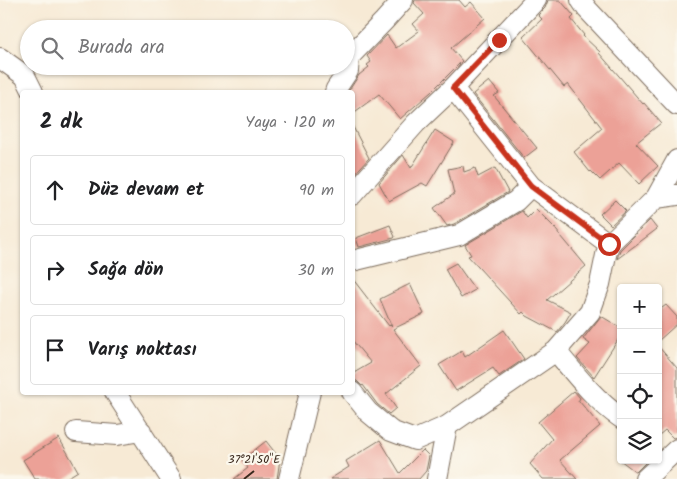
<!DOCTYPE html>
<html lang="tr">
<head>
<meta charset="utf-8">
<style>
	body { margin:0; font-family:Kalam,sans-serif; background:#f2f2f2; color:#202124 }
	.controls { position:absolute; right:15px; bottom:15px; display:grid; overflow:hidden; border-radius:5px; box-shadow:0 1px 4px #0004 }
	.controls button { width:45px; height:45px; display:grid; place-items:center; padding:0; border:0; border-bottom:1px solid #e0e0e0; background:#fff; color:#202124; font:25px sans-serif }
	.stop { position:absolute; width:15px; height:15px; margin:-11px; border:4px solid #c8321e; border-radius:50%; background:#fff }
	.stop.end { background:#c8321e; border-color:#fff; box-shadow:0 1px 5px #0008 }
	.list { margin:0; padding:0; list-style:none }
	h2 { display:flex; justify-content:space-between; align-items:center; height:65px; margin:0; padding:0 20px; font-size:21px }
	h2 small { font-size:16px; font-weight:400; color:#757577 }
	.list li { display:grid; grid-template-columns:32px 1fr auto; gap:15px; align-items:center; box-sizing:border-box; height:70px; margin:0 10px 10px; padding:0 10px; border:1px solid #e0e0e0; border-radius:5px }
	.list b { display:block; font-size:19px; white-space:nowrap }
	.list em { font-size:16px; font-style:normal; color:#757577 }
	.icon { flex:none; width:28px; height:28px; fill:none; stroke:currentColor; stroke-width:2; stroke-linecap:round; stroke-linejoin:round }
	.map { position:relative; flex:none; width:677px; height:479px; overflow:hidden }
	.search { position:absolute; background:#fff; box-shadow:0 1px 4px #0004; left:20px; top:20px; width:335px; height:55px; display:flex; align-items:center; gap:12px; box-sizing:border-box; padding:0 18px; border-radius:28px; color:#757577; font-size:19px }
	.panel { position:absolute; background:#fff; box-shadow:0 1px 4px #0004; left:20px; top:90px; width:335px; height:305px; border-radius:5px }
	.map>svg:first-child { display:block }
</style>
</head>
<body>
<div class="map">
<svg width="677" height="479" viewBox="0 0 677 479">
	<rect width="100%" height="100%" fill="#fbf7ec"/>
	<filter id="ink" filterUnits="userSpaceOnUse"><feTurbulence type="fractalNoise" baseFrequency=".02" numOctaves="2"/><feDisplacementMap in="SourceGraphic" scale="10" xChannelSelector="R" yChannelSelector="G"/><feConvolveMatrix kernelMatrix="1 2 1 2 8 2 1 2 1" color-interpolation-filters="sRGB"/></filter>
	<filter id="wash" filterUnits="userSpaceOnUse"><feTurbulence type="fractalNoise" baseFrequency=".0096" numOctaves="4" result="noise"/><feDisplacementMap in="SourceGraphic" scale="20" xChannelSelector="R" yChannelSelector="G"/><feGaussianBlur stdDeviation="1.12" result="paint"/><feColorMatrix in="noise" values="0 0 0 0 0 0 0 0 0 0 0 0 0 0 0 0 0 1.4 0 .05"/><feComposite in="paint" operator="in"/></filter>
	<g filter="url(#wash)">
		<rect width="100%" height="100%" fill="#f7ead5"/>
		<g id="blocks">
			<path fill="#eca197" d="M415 0H459L465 7 471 2 485 18 451 48 462 61 431 92 400 119 379 94 352 114V92H348L359 75 369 67 367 65 371 62 367 56 387 35 396 48 419 31 413 24 424 14 414 3Z
				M548 0H560L574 16 571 19 584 35 583 36 600 52 599 53 619 76 643 104 644 103 661 123 636 143 658 166 639 184 619 163 600 180 591 171 590 172 574 152 602 128 568 84 564 87 523 37 542 19 538 15 545 8 547 3Z
				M489 81 499 93 494 96 537 148 524 158 473 94Z
				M352 125 369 158 352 177Z
				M435 130 454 142 427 186 422 183 389 201 379 183 403 155 411 168Z
				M463 166 464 172 475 168 478 177 495 168 508 192 454 224 447 226 434 208 454 194 448 169Z
				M615 200 626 211 611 225 600 214Z
				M536 209 556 229V230L586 266 547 300 571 312 565 322 557 332 527 316 523 312 521 314 468 256 471 255 465 245 522 211 527 218Z
				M650 220 657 229 617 259 620 250Z
				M390 225 395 237 394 238 359 247 356 238Z
				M456 263 475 290 461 298 445 269Z
				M352 278 389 326 390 325 392 327 380 299 410 284 424 314 393 329 421 366 386 394 396 408 389 414 377 404 363 385 362 386 357 381 352 380V374L371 363 352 340Z
				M666 305 677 317V324L658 341V311Z
				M601 316 621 328V335L594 377 577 358 590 344 583 339Z
				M504 330 524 359 499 376 493 368 456 391 439 365 462 351 465 357Z
				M658 346 677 368V437L673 438 665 430 658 436Z
				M574 391 580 398 578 402 579 401 600 426 560 460 577 479H543L530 464 552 439 538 422Z
				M59 438 78 471 65 479H35L23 460Z
				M380 440 400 473 423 450 429 456 426 471 419 479H330L349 467 346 461Z
				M266 441 280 459 277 479H234L248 468 242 460Z
				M620 460H648L636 472Z"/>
		</g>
	</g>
	<g filter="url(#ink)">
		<use href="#blocks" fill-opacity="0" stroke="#7d6d5e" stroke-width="1"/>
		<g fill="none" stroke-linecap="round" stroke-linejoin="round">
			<defs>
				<path id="minor" d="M581 0 587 9 677 105
					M0 58 25 76 33 92
					M453 88 531 186 609 244
					M335 92 336 89 348 71 349 57 384 21 403 0
					M352 195 416 123 453 88 536 0
					M656 198 677 160
					M352 261 459 235 516 201 531 186
					M556 351C575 374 596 401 621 418
					M115 392 171 479
					M352 392 368 412 391 431 415 440 447 426 556 351 590 312 600 284 606 255 609 244 656 198 677 195
					M76 432 117 435 141 431
					M289 479 310 392
					M437 479 447 426
					M645 479 677 449"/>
			</defs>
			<use href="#minor" stroke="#7d6d5e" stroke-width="22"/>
			<use href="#minor" stroke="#fff" stroke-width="20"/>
		</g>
	</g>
	<g fill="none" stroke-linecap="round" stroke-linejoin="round" filter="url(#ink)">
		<path stroke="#c8321e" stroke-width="6" d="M499 40 453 88 531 186 609 244"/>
	</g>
	<path fill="none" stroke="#3b2a1e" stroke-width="2" d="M244 479 254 471"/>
	<g font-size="12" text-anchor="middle" fill="#3b2a1e" stroke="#fbf7ec" stroke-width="4.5" stroke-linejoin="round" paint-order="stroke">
		<text x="254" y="463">37°21'50"E</text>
	</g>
</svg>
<div class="controls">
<button>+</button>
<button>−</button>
<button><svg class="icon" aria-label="locate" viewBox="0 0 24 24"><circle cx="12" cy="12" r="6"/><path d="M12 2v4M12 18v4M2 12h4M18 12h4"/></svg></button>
<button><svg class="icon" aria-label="layers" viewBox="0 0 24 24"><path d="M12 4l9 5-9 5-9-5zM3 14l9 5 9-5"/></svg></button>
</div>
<div class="stop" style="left:609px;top:244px"></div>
<div class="stop end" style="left:499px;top:40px"></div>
<div class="search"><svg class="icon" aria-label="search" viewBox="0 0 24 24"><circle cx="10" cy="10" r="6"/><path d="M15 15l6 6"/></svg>Burada ara</div>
<section class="panel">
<h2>2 dk<small>Yaya · 120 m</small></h2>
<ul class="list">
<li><svg class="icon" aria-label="ahead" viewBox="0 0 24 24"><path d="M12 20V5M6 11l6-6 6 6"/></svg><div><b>Düz devam et</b></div><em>90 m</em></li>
<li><svg class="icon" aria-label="right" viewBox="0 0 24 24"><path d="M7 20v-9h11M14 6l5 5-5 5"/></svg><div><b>Sağa dön</b></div><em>30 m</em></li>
<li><svg class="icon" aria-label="arrive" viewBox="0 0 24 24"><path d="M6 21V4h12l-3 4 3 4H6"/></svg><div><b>Varış noktası</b></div></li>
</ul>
</section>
</div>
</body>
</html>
